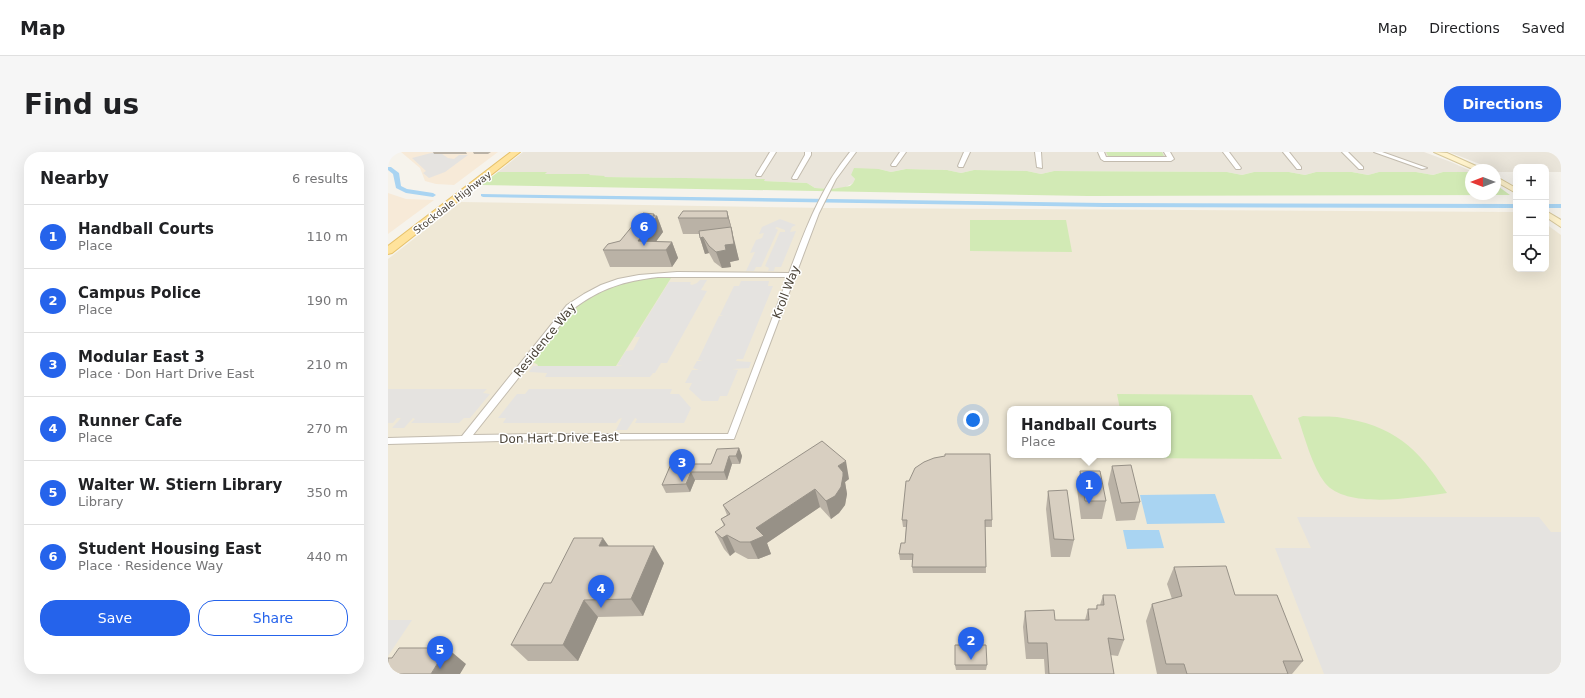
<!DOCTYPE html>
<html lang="en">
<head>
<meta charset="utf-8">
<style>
	body { margin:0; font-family:"DejaVu Sans",sans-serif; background:#f6f6f6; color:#202124 }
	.controls { position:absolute; right:12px; top:12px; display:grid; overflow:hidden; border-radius:8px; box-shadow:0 4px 16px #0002 }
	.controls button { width:36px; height:36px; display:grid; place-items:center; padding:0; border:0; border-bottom:1px solid #e0e0e0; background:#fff; color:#202124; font:20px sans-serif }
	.compass { position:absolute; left:1077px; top:12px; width:36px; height:36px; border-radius:50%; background:#fff; box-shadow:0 4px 16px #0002; rotate:270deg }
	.you { position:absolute; left:585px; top:268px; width:14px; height:14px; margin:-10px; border:3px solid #fff; border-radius:50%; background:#1a73e8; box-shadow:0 0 0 6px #1a73e833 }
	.badge { display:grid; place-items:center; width:26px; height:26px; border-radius:50%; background:#2563eb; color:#fff; font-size:13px; font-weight:700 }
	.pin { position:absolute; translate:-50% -33px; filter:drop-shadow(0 1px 2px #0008) }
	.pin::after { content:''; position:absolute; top:21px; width:14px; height:12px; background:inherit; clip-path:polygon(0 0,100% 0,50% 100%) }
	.popup { position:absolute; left:619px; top:254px; width:164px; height:52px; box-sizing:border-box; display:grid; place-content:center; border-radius:8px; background:#fff; filter:drop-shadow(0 1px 3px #0005); font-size:13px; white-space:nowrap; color:#757577 }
	.popup b { font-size:15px; color:#202124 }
	.popup::after { content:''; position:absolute; left:50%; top:100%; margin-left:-8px; border:8px solid transparent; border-top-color:#fff }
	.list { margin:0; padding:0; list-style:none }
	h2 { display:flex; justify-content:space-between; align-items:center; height:52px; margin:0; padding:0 16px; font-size:17px }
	h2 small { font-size:13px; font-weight:400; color:#757577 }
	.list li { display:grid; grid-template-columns:26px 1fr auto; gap:12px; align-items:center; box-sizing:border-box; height:64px; padding:0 16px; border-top:1px solid #e0e0e0 }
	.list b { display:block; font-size:15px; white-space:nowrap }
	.list p { margin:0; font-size:13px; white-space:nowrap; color:#757577 }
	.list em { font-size:13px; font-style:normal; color:#757577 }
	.actions { display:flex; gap:8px; padding:12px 16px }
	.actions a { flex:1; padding:9px 0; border:1px solid #2563eb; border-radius:16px; text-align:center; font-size:14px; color:#2563eb }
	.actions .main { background:#2563eb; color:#fff }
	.icon { flex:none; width:22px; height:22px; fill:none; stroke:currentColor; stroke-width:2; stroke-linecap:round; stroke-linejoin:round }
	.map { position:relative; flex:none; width:1173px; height:522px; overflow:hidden; border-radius:16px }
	header { display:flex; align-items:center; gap:24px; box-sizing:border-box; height:56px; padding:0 20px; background:#fff; border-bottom:1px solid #e0e0e0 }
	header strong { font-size:19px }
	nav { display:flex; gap:22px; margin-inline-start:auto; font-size:14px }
	.intro { display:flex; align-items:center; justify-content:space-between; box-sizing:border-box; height:96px; padding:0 24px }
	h1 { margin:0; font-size:28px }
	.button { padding:10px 18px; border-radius:16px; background:#2563eb; color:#fff; font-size:14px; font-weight:700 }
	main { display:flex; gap:24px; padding:0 24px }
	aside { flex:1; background:#fff; border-radius:16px; box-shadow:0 4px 16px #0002 }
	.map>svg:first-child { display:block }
</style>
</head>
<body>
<header>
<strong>Map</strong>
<nav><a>Map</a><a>Directions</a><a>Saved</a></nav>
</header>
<div class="intro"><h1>Find us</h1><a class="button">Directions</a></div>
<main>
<aside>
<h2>Nearby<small>6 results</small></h2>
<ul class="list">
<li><span class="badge">1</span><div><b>Handball Courts</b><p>Place</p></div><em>110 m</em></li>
<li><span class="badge">2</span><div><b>Campus Police</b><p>Place</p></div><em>190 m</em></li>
<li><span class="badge">3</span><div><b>Modular East 3</b><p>Place · Don Hart Drive East</p></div><em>210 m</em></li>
<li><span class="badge">4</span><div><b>Runner Cafe</b><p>Place</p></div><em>270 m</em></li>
<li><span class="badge">5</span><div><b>Walter W. Stiern Library</b><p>Library</p></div><em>350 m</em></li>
<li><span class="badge">6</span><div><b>Student Housing East</b><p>Place · Residence Way</p></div><em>440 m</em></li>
</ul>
<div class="actions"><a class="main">Save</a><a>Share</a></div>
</aside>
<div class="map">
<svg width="1173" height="522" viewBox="0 0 1173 522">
	<rect width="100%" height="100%" fill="#f6f3ec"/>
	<path fill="#eae5da" d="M135 0H1036L1063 10 1083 19V20H1055L1045 23 1028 20H991L980 23 964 20H928L917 23 901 20H866L854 23 839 20 666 19 653 22 639 19 586 18 573 21 559 18 518 17 503 20 491 17 463 23 467 27 465 31 456 36 444 37 427 36 419 31 376 29V27L215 25 201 24V22H157L158 20H110Z
		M1061 0H1173V20H1158V15H1128V20H1108L1107 18Z"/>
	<path fill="#f7ead8" d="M13 0H110L66 33 48 32 37 29 32 16Z
		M0 41 18 47 46 48 0 82Z"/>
	<path fill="#efe8d6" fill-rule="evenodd" d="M73 50 438 56 1128 60V117H1158V72L1173 83V522H0V107ZM622 257H780V303H622Z"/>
	<path fill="#d2eab5" d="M718 0H774L777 6H721Z
		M466 16 491 17 503 20 518 17 559 18 573 21 586 18 639 19 653 22 666 19 839 20 854 23 866 20H901L917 23 928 20H964L980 23 991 20H1028L1045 23 1055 20H1083V42H1107V32L1122 43 700 44 93 33 110 20H159L157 22H202L201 23 217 24 216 25 377 27 376 29 419 31 427 36 444 37 462 34 465 31 467 27 463 23Z
		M582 68H678L684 100 582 99Z
		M259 126H283L228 214 149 215 150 213 145 210C158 193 179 161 196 149 214 136 237 129 259 126Z
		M729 242 864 243 894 307 743 306V303H780V257H732Z
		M915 264C927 265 938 264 949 265 1006 273 1029 295 1059 341 1028 345 959 358 937 331 924 314 917 286 910 266Z"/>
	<path fill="#e5e3e0" d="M47 0H51L60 6 66 7 71 3H80L57 20 41 26 35 21 38 19 24 6Z
		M392 67 408 73 404 75 402 80 408 79 393 115H387L386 119H380L381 116 377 114 392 80H397V78L389 75 387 76 390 78 373 115H368L366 119H358L367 100 362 101 368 88 374 86 376 81 371 82 374 75Z
		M312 128H319L313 138 319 139 279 211H273L267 221H265L262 225H157L159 221 141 220 145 214H235L229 213 238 199 245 198 252 185H247L281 130H303L302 132 304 133 309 131Z
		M353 129H381L380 134H385L355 207H349L348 209 363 210 361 216 344 217 350 218 339 244H332L330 249H314L301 237 304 231H297L304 218H311L305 216 309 209H315L310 208 331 164 336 163H332L346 134H351Z
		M0 237H99L95 241 102 242 82 266H76L71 271H23L27 267 25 266 16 276H4L13 266H9L5 271H0Z
		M141 237H284L282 242H291L303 256 296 271H247L249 267 247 266 239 278H228L234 266 231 267 228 271H115L118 266H110L129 242H137Z
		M909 365H1151L1163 380H1173V522H936L887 396H923Z
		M0 468H24L0 504Z"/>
	<path fill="#a9d4f2" d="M827 342 837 371 759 372 752 343Z
		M735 378H771L776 396 739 397Z"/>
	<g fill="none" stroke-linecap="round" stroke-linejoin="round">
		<path fill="#a9d4f2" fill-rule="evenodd" d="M0 15H3L11 21 13 34 19 37 45 41 48 43 45 45 18 41 8 36 5 22 0 18Z
			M93 42 716 51 1128 52V56L716 55 95 45 93 44Z
			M1158 52H1173V56H1158Z"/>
		<defs>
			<path id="street" d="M382 0H388L373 24H369L368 23Z
				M417 0H423V3L409 27H405L404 26 417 3Z
				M462 0H468L448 27 431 61 346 287 145 288 0 292V286L74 284 179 153 196 142 213 133 230 127 251 123 289 120 401 121C417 78 433 35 462 0ZM270 125H400L340 282H145L85 283 185 157C213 136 236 129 270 125Z
				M512 0H518L508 14H504L503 13Z
				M576 0H582L575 15H571L570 14Z
				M647 0H653L654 16 649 15Z
				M710 0H716L718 5H779L776 0H782L786 7 783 9H716L713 7Z
				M835 0H841L853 16 852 17H848Z
				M895 0H901L913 15V17H909Z
				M954 0H960L975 15V17H971Z
				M986 0H994L1039 16 1034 17Z"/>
			<path id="secondary" d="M1046 0 1059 1 1097 18H1087Z
				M1107 24 1128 36V41L1107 29Z
				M1158 59 1173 68V75L1158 65Z"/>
			<path id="primary" d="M123 0H132L4 101 0 102V94Z"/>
		</defs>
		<use href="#street" stroke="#c2bbae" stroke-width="2"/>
		<use href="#secondary" stroke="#d6c79b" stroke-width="2"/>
		<use href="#primary" stroke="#e6c16a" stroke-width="2"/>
		<use href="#street" fill="#fff" fill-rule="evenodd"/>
		<use href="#secondary" fill="#fff3cd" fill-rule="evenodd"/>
		<use href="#primary" fill="#ffe39c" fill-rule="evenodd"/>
	</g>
	<path fill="#bab2a6" d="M45 0H78L79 2H46Z
		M85 0H103L100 2H86Z
		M339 59 343 74 345 82H344L351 108 342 110 343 115 334 116 326 110 321 101 317 102 312 86V82H295L290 66Z
		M266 62 267 64H269L275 80 268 89 284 90 290 106 284 115H222L215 98 232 89Z
		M351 296 354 304 352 312H344L339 328H307L302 340 278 341 274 333 323 312Z
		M724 314 752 350 747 368 728 369 720 332Z
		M692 319 718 349 714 367H693L689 337Z
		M461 327 457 330 459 342 457 353 451 361 443 367 432 355 379 391 383 402 370 407H360L347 400 342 404 336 397 327 380 336 374 333 367 339 363 335 353Z
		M521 329 604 368V375H597L598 421H525L524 415V408H512L511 402 517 391 518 375H515L514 368Z
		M660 339 686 388 682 405H663L658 357Z
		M221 394 276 411 255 464 210 465 190 509H140L123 493Z
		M786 415 847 443 915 509 904 522H769L758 469 764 452 784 447 779 432Z
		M715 443 736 488 730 504 722 503 726 522H657L656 507H638L635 475 637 459 667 468H697L700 457H708L709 453H712Z
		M567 513H599L598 518H568Z"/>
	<path fill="#979187" d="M339 59 343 74 345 82 340 66Z
		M266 62 268 66 269 64 275 80 262 98 250 89Z
		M343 75 347 91 351 108 342 110 343 115 334 116 328 100 337 93Z
		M315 85 321 101 317 102 312 86Z
		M284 90 290 106 284 115 278 98Z
		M351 296 354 304 352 312 348 304Z
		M341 304 344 312 339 328 336 320Z
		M458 309 461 327 457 330 459 342 457 353 451 361 443 367 438 349 450 314Z
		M303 320 307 328 302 340 298 332Z
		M427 337 432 355 379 391 383 402 370 407 362 390 368 376Z
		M339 383 347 400 342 404 334 386Z
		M215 386 227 403 211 394Z
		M266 394 276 411 255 464 243 447Z
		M196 448 210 465 190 509 175 493Z
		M59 496 78 512 72 522H43Z"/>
	<path fill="#d8cfc1" stroke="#979187" d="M295 59H339L340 66H290Z
		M255 61 266 62 265 64H269L250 89 284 90 278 98H215L220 92 232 89Z
		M343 75 346 92 337 93 338 98 328 100 321 94 315 85 312 86 311 79Z
		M434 289 458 309 450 314 455 320V324L453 335 447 344 438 349 427 337 368 376 376 384 362 390H352L339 383 334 386 327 380 337 373 333 367 342 362 335 353Z
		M351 296 348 304H341L336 320H303L298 332 274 333 283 312H323L329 297Z
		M557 302H602L604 368H597L598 415H524L525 402H511L513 391H517L519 368H514L518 329H521L527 316 536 310 546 306 557 304Z
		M743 313 752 350 733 351 724 314Z
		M692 319H712L718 349H697Z
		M679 338 686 388 666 387 660 339Z
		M186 386H215L211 394H266L243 447 196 448 175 493H123L156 431H163Z
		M838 414 847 443H889L915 509H895L900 522H799L796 512H778L764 452 794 444 786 415Z
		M715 443H727L736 488 720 486 726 522H661L659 491H640L637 459 666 458 667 468H701L700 457H709V453H716Z
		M567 493H598L599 513H567Z
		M11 496H59L43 522H0V506H4Z"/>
	<g text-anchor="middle" stroke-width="3" stroke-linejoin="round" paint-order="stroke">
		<g font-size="10" fill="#4b4439" stroke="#fff">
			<text transform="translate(64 50) rotate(-38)" y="4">Stockdale Highway</text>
		</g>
		<g font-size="12" fill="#4b4439" stroke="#fff">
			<text transform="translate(398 140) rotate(-69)" y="4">Kroll Way</text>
			<text transform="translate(157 188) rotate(-51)" y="4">Residence Way</text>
			<text transform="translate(171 286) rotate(-1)" y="4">Don Hart Drive East</text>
		</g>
	</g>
</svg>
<div class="controls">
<button>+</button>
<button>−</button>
<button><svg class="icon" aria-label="locate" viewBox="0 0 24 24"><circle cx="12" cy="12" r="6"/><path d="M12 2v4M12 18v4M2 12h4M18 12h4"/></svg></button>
</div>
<svg class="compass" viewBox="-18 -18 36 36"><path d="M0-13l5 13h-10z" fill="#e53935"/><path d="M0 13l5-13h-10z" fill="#757577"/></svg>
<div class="you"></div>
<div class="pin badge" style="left:701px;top:352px">1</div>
<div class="popup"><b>Handball Courts</b>Place</div>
<div class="pin badge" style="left:583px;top:508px">2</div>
<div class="pin badge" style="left:294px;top:330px">3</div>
<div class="pin badge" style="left:213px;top:456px">4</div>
<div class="pin badge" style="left:52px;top:517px">5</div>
<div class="pin badge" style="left:256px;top:94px">6</div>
</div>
</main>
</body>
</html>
